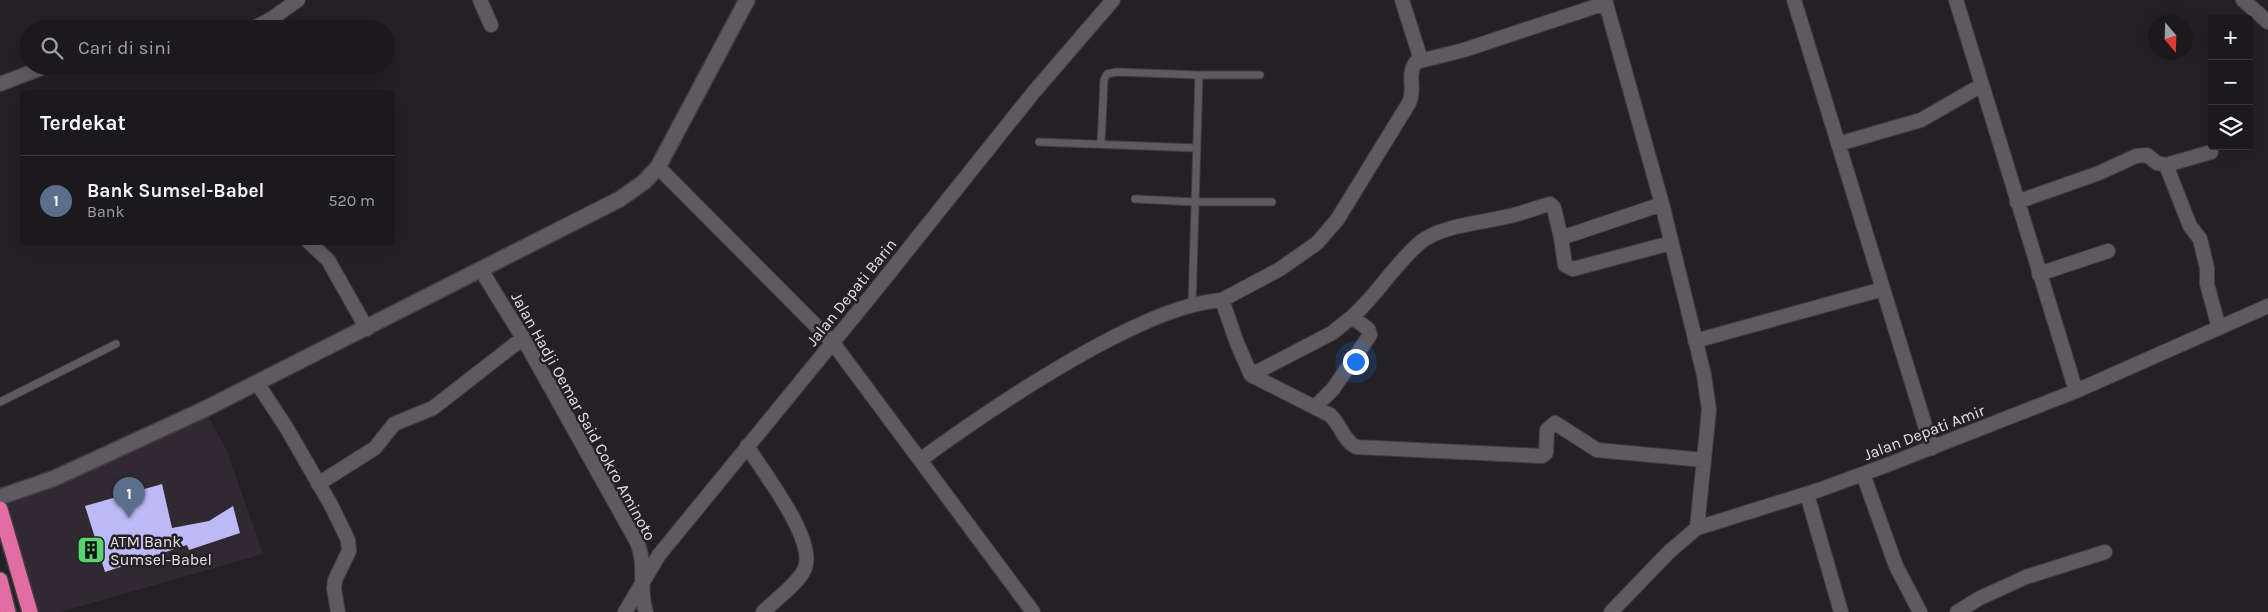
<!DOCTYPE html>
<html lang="id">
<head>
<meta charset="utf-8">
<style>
	body { margin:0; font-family:Karla,sans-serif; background:#282629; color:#f1f3f6 }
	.controls { position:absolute; right:15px; top:15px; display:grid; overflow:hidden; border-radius:5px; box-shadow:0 5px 20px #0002 }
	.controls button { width:45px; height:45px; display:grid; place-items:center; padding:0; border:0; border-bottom:1px solid #39383b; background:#1b191c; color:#f1f3f6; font:25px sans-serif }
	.compass { position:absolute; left:2148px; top:15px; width:45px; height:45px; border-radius:50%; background:#1b191c; box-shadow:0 5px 20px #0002; rotate:161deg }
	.you { position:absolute; left:1355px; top:361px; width:18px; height:18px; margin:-12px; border:4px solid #fff; border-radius:50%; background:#1a73e8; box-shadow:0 0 0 8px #1a73e833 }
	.badge { display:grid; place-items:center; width:32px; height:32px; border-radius:50%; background:#8c9099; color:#fff; font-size:16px; font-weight:700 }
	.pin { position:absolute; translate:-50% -41px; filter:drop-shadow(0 1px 2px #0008) }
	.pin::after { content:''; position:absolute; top:26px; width:18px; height:15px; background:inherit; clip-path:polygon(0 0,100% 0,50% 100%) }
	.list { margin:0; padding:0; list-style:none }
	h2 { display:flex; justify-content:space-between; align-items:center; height:65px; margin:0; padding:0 20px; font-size:21px }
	h2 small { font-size:16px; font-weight:400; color:#a0a0a3 }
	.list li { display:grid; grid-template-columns:32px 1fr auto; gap:15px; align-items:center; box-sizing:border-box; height:90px; padding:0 20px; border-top:1px solid #39383b }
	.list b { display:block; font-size:19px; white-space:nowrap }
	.list p { margin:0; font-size:16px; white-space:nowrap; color:#a0a0a3 }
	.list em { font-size:16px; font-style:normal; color:#a0a0a3 }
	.icon { flex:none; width:28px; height:28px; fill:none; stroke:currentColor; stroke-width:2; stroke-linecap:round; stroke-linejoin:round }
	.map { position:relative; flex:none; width:2268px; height:612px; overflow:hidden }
	.search { position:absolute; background:#1b191c; box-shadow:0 5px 20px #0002; left:20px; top:20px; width:375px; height:55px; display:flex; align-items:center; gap:12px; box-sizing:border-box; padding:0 18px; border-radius:28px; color:#a0a0a3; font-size:19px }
	.panel { position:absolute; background:#1b191c; box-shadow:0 5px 20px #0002; left:20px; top:90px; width:375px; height:155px; border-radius:5px }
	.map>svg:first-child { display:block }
</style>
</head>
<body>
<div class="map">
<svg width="2268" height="612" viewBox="0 0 2268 612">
	<rect width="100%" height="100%" fill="#242125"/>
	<path fill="#302932" d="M206 412 227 451 263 554 60 612H37L8 504Z"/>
	<path fill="#bbbaf6" d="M162 484 172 528 209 521 233 506 240 533 189 550 187 545 105 572 99 553 87 558 82 546 96 541 85 506Z"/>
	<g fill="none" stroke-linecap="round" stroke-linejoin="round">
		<defs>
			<path id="lane" d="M1039 142 1197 148
				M1101 144 1104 80 1107 74 1117 72 1199 75H1260
				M1135 199 1195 202H1272
				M1192 306 1199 75
				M0 402 116 344"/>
			<path id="street" d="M480 0 491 25
				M1402 0 1421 60
				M1605 0 1662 204 1704 375 1709 410 1697 528
				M1794 0 1932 448
				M1956 0 2076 391
				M2243 0 2268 22
				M1606 3 1464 50 1416 62C1406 75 1416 89 1409 103L1337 220 1317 243 1280 269 1222 300 1237 343 1251 375 1330 415C1341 425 1343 440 1356 447L1542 456 1546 453 1547 430 1555 423 1597 450 1704 460
				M252 29 271 19 298 0
				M0 84 47 66
				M1838 144 1921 120 1982 85
				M2166 165 2190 226 2200 239 2207 268V284L2219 328
				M658 167 833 343 1033 612
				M2017 202 2099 173 2136 156 2147 155 2157 163 2166 165 2211 152
				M1561 238 1565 265 1573 269 1671 243
				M309 242 328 260 367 329
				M481 270 523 338 637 542C647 565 638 589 646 612
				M2039 274 2108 251
				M1695 341 1883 289
				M1251 375 1332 333 1352 317
				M257 383 286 427 331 505 348 540 349 551 335 580 334 589 338 612
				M1315 407 1333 389 1370 335 1368 329 1352 317C1378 294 1395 263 1422 241 1443 225 1487 222 1514 215 1526 212 1538 207 1550 204L1554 208 1561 238 1662 204
				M747 446C763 472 816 539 805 568 800 582 774 601 763 612
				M920 460C982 415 1044 373 1112 338 1146 321 1184 303 1222 300
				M1863 474 1896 566 1920 612
				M318 484 375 448 394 424 433 408 523 338
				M1807 494 1841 612
				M625 612 659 555 874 292 1033 93 1113 0
				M1611 612 1669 552 1697 528 1819 490 1887 465 2076 391 2268 306
				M1957 612 1980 598 2026 577 2105 552"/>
			<path id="secondary" d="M0 497 55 478 205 409 620 199 644 182 658 167 747 0"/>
			<path id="highway" d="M0 509 30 612
				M0 580 8 612"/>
		</defs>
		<use href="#lane" stroke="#413d41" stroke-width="9"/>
		<use href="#street" stroke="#413d41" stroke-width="16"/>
		<use href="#secondary" stroke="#413d41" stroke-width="18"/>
		<use href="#highway" stroke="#413d41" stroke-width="18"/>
		<use href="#lane" stroke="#5f5a60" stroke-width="7"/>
		<use href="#street" stroke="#5f5a60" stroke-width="14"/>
		<use href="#secondary" stroke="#5f5a60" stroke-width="15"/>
		<use href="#highway" stroke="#e16da2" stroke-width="15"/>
	</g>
	<defs>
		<symbol id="building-square" viewBox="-11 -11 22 22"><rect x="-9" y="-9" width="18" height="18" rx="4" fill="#58d56f" stroke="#242125"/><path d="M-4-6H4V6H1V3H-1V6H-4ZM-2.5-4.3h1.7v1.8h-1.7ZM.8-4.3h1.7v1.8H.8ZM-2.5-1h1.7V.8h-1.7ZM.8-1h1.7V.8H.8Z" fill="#111"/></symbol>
	</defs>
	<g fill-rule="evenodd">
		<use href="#building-square" x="75" y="534" width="32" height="32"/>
	</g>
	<g text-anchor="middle" stroke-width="5" stroke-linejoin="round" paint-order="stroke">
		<g font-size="16" fill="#e3e0e3" stroke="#242125">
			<text transform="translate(851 292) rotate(-51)" y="6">Jalan Depati Barin</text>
			<text transform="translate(584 416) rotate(61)" y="6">Jalan Hadji Oemar Said Cokro Aminoto</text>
			<text transform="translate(1924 432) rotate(-21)" y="6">Jalan Depati Amir</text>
		</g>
		<g font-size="16" fill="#e3e0e3" stroke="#242125" text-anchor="start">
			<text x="110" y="547">ATM Bank<tspan x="110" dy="18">Sumsel-Babel</tspan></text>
		</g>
	</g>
</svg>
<div class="controls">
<button>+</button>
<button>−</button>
<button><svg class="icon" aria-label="layers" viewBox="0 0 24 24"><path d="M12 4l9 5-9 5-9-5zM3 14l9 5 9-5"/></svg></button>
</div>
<svg class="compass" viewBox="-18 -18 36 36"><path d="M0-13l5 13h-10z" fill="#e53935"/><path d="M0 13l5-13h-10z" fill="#a0a0a3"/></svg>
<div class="you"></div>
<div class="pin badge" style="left:129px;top:518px;background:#5c6f8a">1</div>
<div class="search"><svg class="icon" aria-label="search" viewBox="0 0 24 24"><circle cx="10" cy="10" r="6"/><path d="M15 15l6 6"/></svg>Cari di sini</div>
<section class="panel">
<h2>Terdekat<small></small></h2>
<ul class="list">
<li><span class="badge" style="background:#5c6f8a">1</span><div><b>Bank Sumsel-Babel</b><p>Bank</p></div><em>520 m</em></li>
</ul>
</section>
</div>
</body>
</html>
